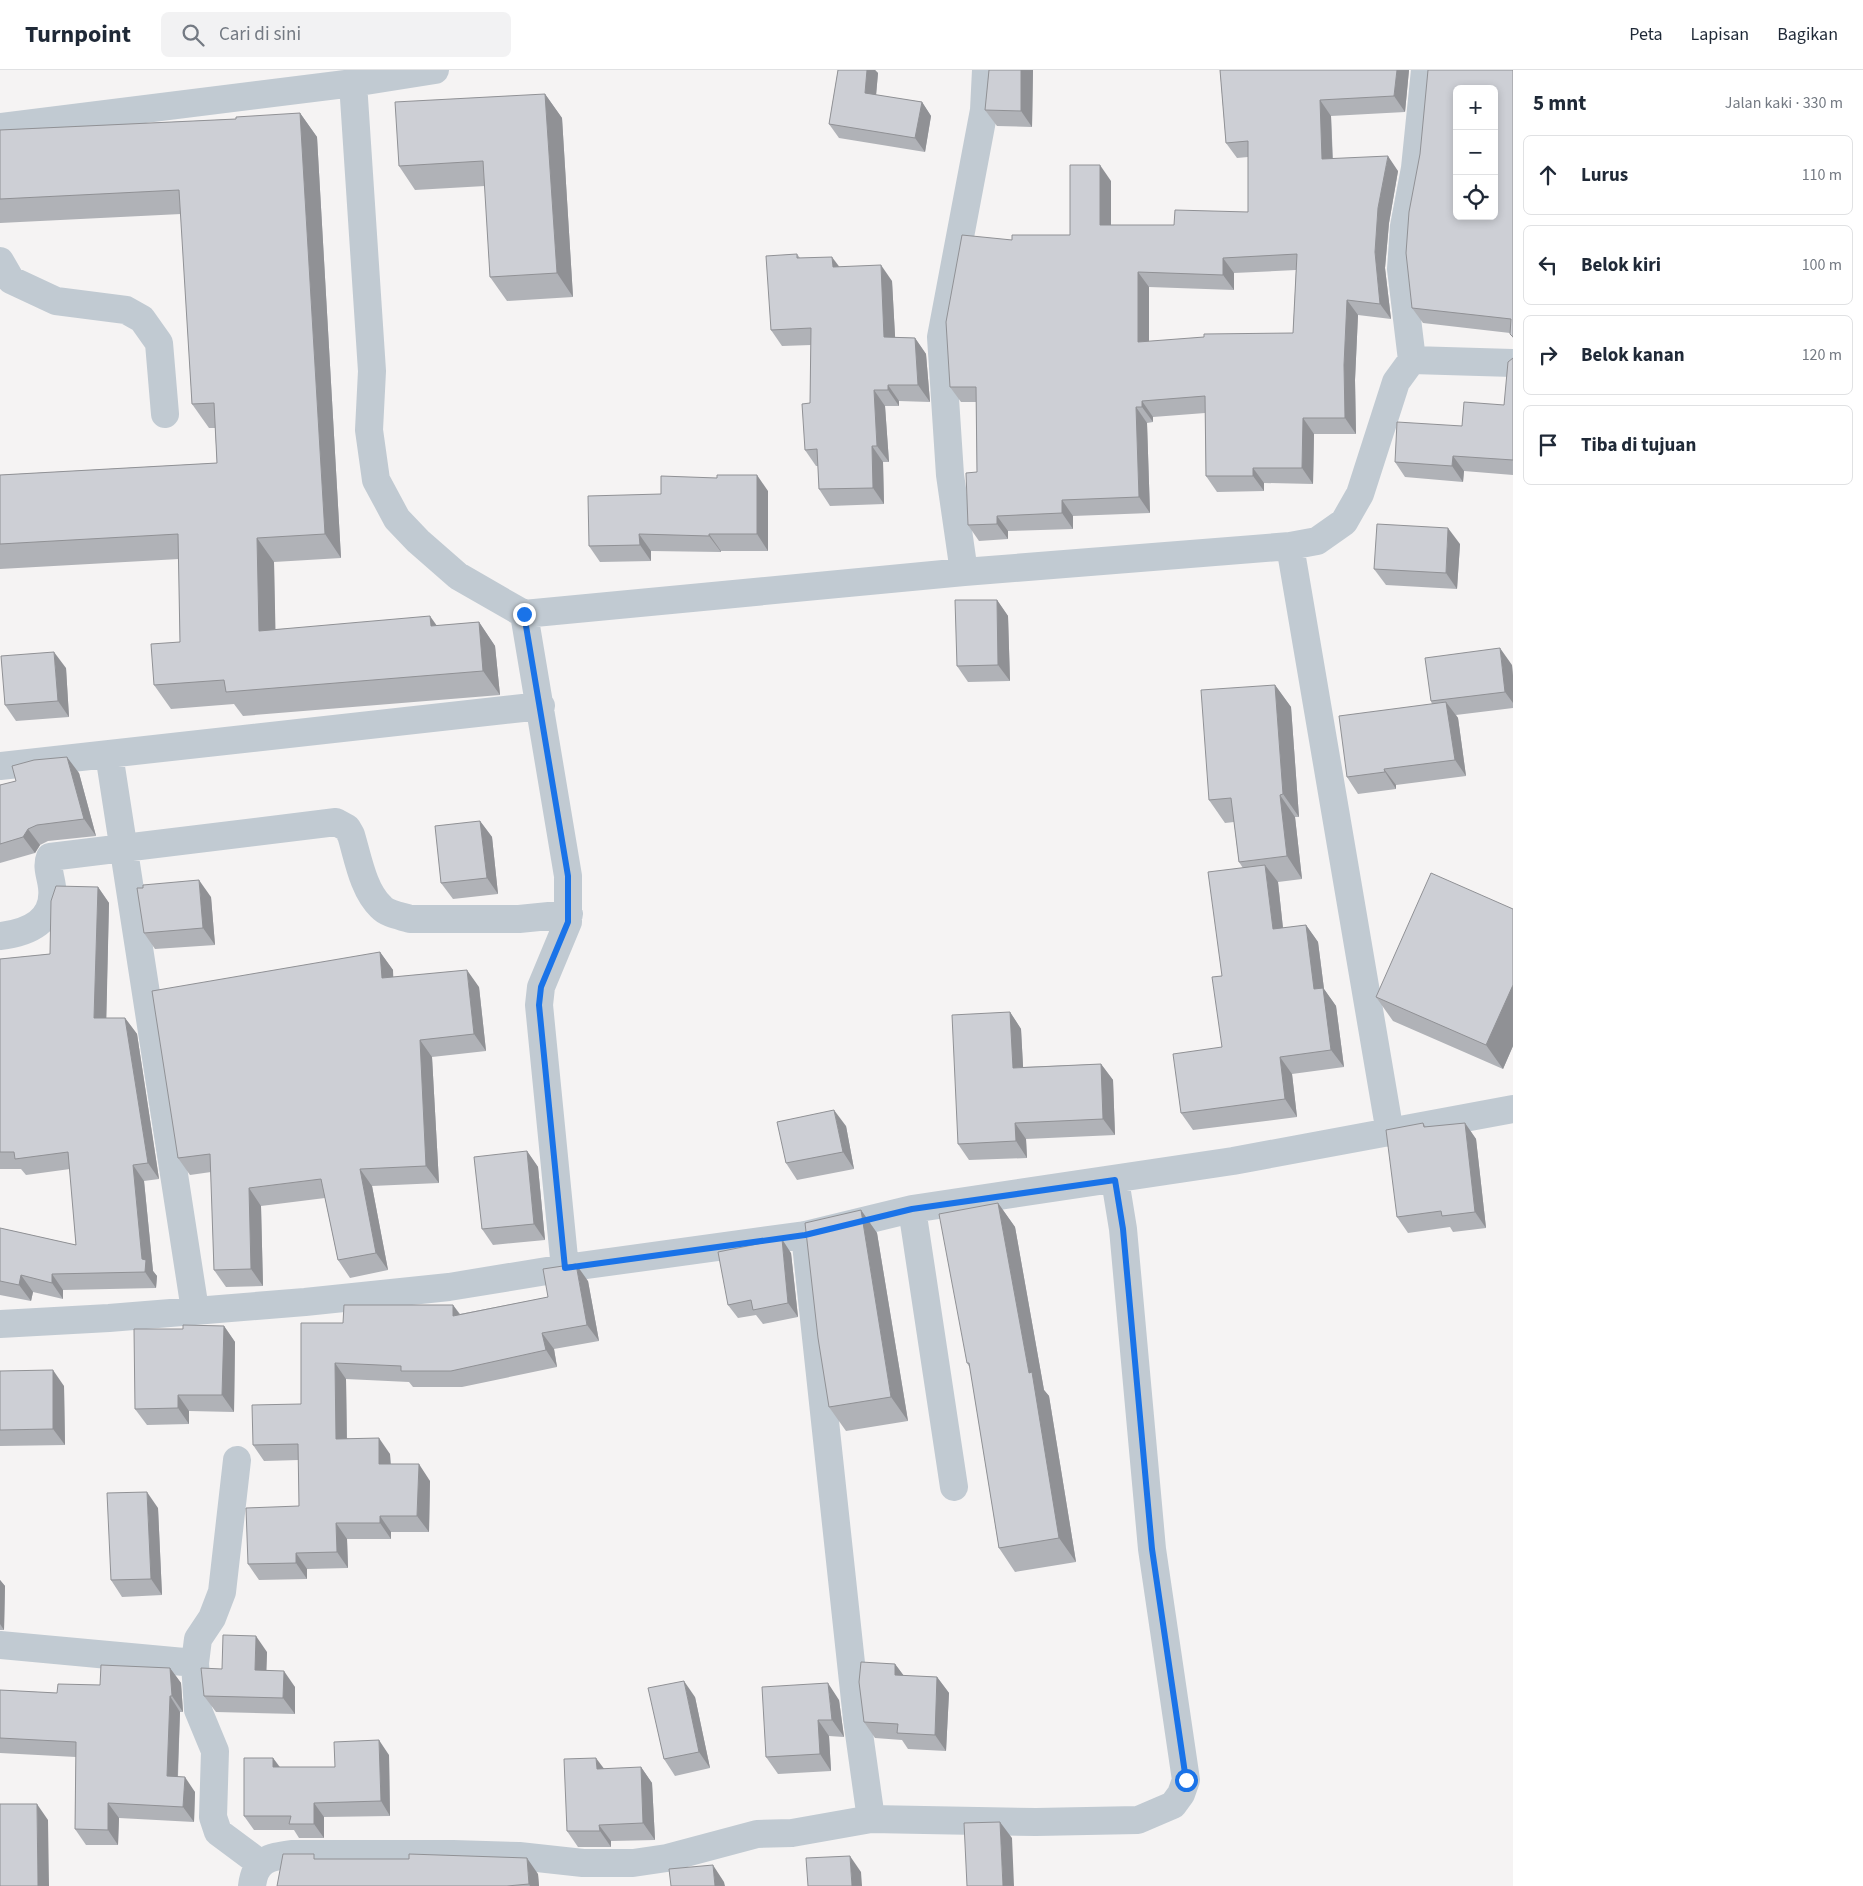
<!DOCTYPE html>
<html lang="id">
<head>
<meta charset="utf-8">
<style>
	body { margin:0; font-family:"Source Sans 3",sans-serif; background:#f2f2f3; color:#1f2937 }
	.controls { position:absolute; right:15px; top:15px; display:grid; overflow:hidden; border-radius:8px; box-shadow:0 2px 8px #0003 }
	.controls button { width:45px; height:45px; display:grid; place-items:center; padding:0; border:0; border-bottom:1px solid #e0e1e3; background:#fff; color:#1f2937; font:25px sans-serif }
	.stop { position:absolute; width:15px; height:15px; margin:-11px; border:4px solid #1a73e8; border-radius:50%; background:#fff }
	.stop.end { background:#1a73e8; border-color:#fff; box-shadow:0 1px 5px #0008 }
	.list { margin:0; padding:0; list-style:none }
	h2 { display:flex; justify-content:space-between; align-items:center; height:65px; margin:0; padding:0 20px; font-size:21px }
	h2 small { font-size:16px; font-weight:400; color:#747a83 }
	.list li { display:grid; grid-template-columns:32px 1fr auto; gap:15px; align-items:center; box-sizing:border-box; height:80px; margin:0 10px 10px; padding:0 10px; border:1px solid #e0e1e3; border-radius:8px }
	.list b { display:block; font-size:19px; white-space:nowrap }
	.list em { font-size:16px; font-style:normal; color:#747a83 }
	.icon { flex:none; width:28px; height:28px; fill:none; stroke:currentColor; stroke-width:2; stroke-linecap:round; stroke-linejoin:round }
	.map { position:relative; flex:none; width:1513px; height:1816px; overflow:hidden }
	header { display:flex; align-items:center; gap:30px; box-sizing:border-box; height:70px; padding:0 25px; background:#fff; border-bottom:1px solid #e0e1e3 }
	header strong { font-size:24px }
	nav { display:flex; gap:28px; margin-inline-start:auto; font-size:18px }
	.search { width:350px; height:45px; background:#f2f2f3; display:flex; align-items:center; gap:12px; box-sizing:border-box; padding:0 18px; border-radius:8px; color:#747a83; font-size:19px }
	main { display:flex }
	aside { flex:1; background:#fff }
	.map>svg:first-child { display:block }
</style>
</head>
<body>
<header>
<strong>Turnpoint</strong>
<div class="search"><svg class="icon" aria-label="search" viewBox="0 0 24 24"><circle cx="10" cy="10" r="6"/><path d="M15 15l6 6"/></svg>Cari di sini</div>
<nav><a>Peta</a><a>Lapisan</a><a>Bagikan</a></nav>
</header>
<main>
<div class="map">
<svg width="1513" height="1816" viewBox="0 0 1513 1816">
	<rect width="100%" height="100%" fill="#f5f3f3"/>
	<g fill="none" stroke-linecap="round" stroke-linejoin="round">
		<path stroke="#c1cad2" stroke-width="28" d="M353 13 372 301 369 360 376 410 397 449 418 471 458 506 524 544
			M0 57 353 13 435 0
			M0 191 11 210 56 231 126 240 142 249 159 273 165 344
			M1412 290 1401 199 1404 156 1415 98 1425 0
			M1290 476 1390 1063
			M964 502 950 405 941 267 984 40 986 0
			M109 684 195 1240
			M0 696 541 636
			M0 866C28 863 56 851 52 817 51 807 46 797 50 787L336 752 347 758 351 765C358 788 363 820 381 837 387 844 401 846 410 849H519L569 844
			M912 1139 954 1417
			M805 1165 857 1649 871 1749
			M565 1198 539 935 541 917 568 852V806L524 544 964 502 1290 476 1317 471 1344 452 1360 424 1396 312 1412 290 1513 293
			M0 1254 109 1248 305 1232 449 1217 565 1198 805 1165 912 1139 1233 1091 1513 1039
			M237 1390 222 1522 212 1548 198 1569 195 1593 198 1640 215 1681 213 1747 218 1762 261 1794
			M0 1575 195 1593
			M252 1816C255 1790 269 1787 291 1784H453L519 1786 583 1793H633L667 1788 757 1764 792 1763 871 1749 1036 1752 1138 1750 1173 1735 1181 1724 1186 1710 1152 1479 1123 1159 1115 1110"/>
	</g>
	<path fill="#b0b2b7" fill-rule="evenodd" d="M838 0H875L878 3 876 25 922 32 931 46 925 82 839 68 829 54Z
		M989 0H1033L1032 57 997 56 985 40Z
		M1220 0H1409L1405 42 1331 46 1333 89 1398 101 1389 153 1385 198 1391 249 1358 245 1355 310 1356 364H1314L1313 414 1264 413V421L1217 422 1206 406 1205 343 1153 347V352L1147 353 1150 443 1073 446V459L1008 461V469L979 471 968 455 977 402 976 332H961L950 317 1012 170 1070 165 1111 111V155H1174L1248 142V87L1237 88 1226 73ZM1296 200 1293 263 1149 272V217L1234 220V203Z
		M1513 0V268L1510 263 1423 253 1412 238 1420 84Z
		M545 24 562 48 573 227 507 231 490 207 485 116 415 120 399 96Z
		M300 43 317 67 341 488 274 492 275 559 437 556 479 552 495 576 500 625 243 646 234 634 171 639 154 615 180 572 179 489 0 499V405L217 393 215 358H209L192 334 181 144 0 153V60L236 49Z
		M797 184 800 188 839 197 892 211 895 267 915 268 926 284 930 332 899 331V336H885L889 392H883L884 434 830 436 819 419 818 396H816L805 380 810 333 811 275 782 276 771 260Z
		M1513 288V405L1464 401 1463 412 1405 407 1395 392 1504 335Z
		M768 421V481H721V482L651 481V491L600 492 589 476Z
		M1460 474 1457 519 1386 515 1374 499Z
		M997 530 1008 546 1010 611 968 612 957 596Z
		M1512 595 1513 606V638L1456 645 1458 648 1466 706 1396 715V719L1358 724 1347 707 1432 634 1431 631Z
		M66 598 69 647 16 651 5 635Z
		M1275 615 1291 637 1299 747H1295L1302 809 1278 812 1283 858 1306 855 1318 872 1324 919 1336 936 1344 997 1292 1004 1297 1047 1193 1060 1181 1043 1222 977V906L1243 798 1239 792 1234 752 1225 753 1209 730Z
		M79 703 96 766 48 771 40 775 35 783 0 793V715Z
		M480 751 492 767 498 824 453 829 441 813Z
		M98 817 109 833 106 948H125L137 964 159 1109 144 1111 153 1201 157 1206 156 1218 63 1220V1229L33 1222 31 1231 0 1225V1158L76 1175 70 1099 26 1105 21 1099H0V889L50 884Z
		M211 827 215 875 155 879 144 863Z
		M1513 839V976L1503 999 1393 951 1376 927Z
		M380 882 393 900V907L479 917 486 981 432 987 439 1113 372 1116 388 1200 350 1208 338 1190 325 1128 261 1136 263 1216 226 1217 214 1200 211 1102 190 1105 178 1088Z
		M1010 942 1021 959 1023 997 1101 994 1113 1010 1115 1065 1026 1069 1027 1088 969 1090 958 1074Z
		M1423 1053 1426 1057 1465 1053 1476 1069 1486 1158 1453 1162 1450 1157 1408 1163 1397 1147Z
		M846 1056 854 1099 797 1110 786 1093Z
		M527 1081 538 1097 545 1170 493 1175 482 1159Z
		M998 1133 1015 1157 1044 1320 1049 1326 1076 1492 1015 1502 999 1478 970 1298 967 1293Z
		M861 1140 877 1163 908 1351 846 1361 829 1337Z
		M791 1183 798 1247 763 1254 756 1245 738 1248 728 1235Z
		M588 1211 599 1271 554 1279 557 1297 462 1317H413L409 1312 346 1309 347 1368 390 1384 391 1394 430 1411 429 1462H391V1469H347L348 1498 307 1499V1509L259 1510 248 1494 299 1436V1390L264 1391 253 1375 301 1334 343 1253 453 1235 460 1244 548 1227Z
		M224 1256 235 1272 234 1342 189 1341V1354L147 1355 135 1339 183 1259Z
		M0 1301 64 1316 65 1375 0 1376Z
		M158 1438 162 1525 122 1527 111 1510Z
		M0 1510 5 1516 4 1560H0Z
		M267 1582 266 1600 295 1617V1644L216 1642 204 1626 222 1599Z
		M895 1594 904 1606 937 1607 949 1623 946 1681 908 1679 902 1670 875 1668 864 1652Z
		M170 1598 181 1613 183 1642H180L178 1707 195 1722 194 1752 119 1748 118 1775H86L75 1759 76 1687 0 1683V1620L57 1623 100 1615Z
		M695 1627 710 1698 675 1706 664 1689Z
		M839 1630 844 1667 829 1666 831 1701 778 1704 766 1687Z
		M389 1685 390 1746 324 1747V1768H299L294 1760H254L244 1746 273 1688 280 1697H335Z
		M641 1697 652 1713 655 1770 611 1771V1777H578L567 1761Z
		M317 1789 538 1804 539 1816H277Z"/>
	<path fill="#909195" d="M867 0H875L878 3 875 37 865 23Z
		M1021 0H1033L1032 57 1021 41Z
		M1397 0H1409L1405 42 1394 26Z
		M545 24 562 48 573 227 557 203Z
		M1320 30 1331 46 1333 105 1322 89Z
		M922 32 931 46 925 82 915 68Z
		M300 43 317 67 341 488 325 464Z
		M1388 86 1398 101 1389 153 1385 198 1391 249 1380 234 1375 182 1378 138Z
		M1100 95 1111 111V170L1100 155Z
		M832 187 844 203 833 197Z
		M1223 188 1234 203V220L1223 205Z
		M881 195 892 211 896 283 884 267Z
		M1138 202 1149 217V288L1138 272Z
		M1347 230 1358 245 1355 310 1356 364 1345 348 1344 295Z
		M915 268 926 284 930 332 918 315Z
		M888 315 899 331V336L888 320Z
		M874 320 885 336 889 392 877 376Z
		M1142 331 1153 347V352L1142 337Z
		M1136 337 1147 353 1150 443 1139 427Z
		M1303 348 1314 364 1313 414 1302 398Z
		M872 376 883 392 884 434 873 418Z
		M1453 386 1464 401 1463 412 1452 396Z
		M1253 398 1264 413V421L1253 406Z
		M757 405 768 421V481L757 464Z
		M1062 430 1073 446V459L1062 443Z
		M997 446 1008 461V469L997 454Z
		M1448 458 1460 474 1457 519 1446 503Z
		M639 464 651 481V491L640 475Z
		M709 464 721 481V482L709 466Z
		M257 468 274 492 276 584 259 561Z
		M997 530 1008 546 1010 611 998 595Z
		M430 546 447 570 431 556Z
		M479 552 495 576 500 625 483 601Z
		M1500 578 1512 595 1513 606V633L1505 622Z
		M54 582 66 598 69 647 58 631Z
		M1275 615 1291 637 1299 747 1283 724Z
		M1446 632 1458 648 1466 706 1455 690Z
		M67 687 79 703 96 766 84 749Z
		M1384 699 1396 715V719L1385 702Z
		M1280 725 1295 747 1302 809 1287 786Z
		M480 751 492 767 498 824 487 808Z
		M28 759 40 775 35 783 23 767Z
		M1265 795 1278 812 1285 877 1273 859Z
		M199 810 211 827 215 875 203 858Z
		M98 817 109 833 106 964 94 948Z
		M1306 855 1318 872 1324 919 1336 936 1344 997 1331 980 1314 919Z
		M380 882 393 900 394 926 382 908Z
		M467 900 479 917 486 981 474 964Z
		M1513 915V976L1503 999 1486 975Z
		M1010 942 1021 959 1024 1014 1013 998Z
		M125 948 137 964 159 1109 148 1093Z
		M420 970 432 987 439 1113 426 1096Z
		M1280 987 1292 1004 1297 1047 1285 1029Z
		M1101 994 1113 1010 1115 1065 1103 1049Z
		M834 1040 846 1056 854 1099 843 1082Z
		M1015 1053 1026 1069 1027 1088 1016 1071Z
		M1465 1053 1476 1069 1486 1158 1475 1142Z
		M527 1081 538 1097 545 1170 534 1154Z
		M133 1095 144 1111 153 1201 157 1206 156 1218 145 1202 142 1189Z
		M360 1099 372 1116 388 1200 376 1183Z
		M249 1118 261 1136 263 1216 251 1199Z
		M998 1133 1015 1157 1044 1320 1049 1326 1076 1492 1059 1468Z
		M861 1140 877 1163 908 1351 891 1327Z
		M782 1169 791 1183 798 1247 788 1233Z
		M576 1194 588 1211 599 1271 587 1255Z
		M52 1204 63 1220V1229L52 1213Z
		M21 1205 33 1222 31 1231 19 1215Z
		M453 1235 465 1252 453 1246Z
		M224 1256 235 1272 234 1342 222 1325Z
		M542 1263 554 1279 557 1297 546 1280Z
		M335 1293 346 1309 347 1385 336 1369Z
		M53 1300 64 1316 65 1375 53 1359Z
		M178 1325 189 1341V1354L178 1338Z
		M379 1368 390 1384 391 1410 379 1394Z
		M419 1394 430 1411 429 1462 417 1446Z
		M147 1422 158 1438 162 1525 151 1509Z
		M380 1446 391 1462V1469L380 1453Z
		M336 1453 347 1469 348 1498 337 1482Z
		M296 1483 307 1499V1509L296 1493Z
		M0 1510 5 1516 4 1560 0 1554Z
		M256 1566 267 1582 266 1616 255 1600Z
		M895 1594 907 1610 895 1605Z
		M170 1598 181 1613 183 1642 172 1626Z
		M284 1601 295 1617V1644L283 1628Z
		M937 1607 949 1623 946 1681 935 1665Z
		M684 1611 695 1627 710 1698 699 1682Z
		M828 1613 839 1630 844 1667 832 1650Z
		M170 1626 180 1642 177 1721 167 1706Z
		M818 1650 829 1666 831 1701 820 1684Z
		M379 1670 389 1685 390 1746 381 1731Z
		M273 1688 283 1702 273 1697Z
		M596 1688 608 1704 597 1699Z
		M641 1697 652 1713 655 1770 643 1753Z
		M185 1707 195 1722 194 1752 183 1737Z
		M108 1733 119 1748 118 1775 108 1760Z
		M314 1733 324 1747V1768L314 1754Z
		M37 1734 48 1750 49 1816H38Z
		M1000 1752 1012 1768 1014 1816H1003Z
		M599 1755 611 1771V1777L600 1761Z
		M850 1786 861 1802 862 1816H852Z
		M527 1788 538 1804 539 1816H530L529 1814Z
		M713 1795 724 1812 725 1816H715Z"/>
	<path fill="#cdcfd5" stroke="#909195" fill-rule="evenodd" d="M838 0H867L865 23 922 32 915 68 829 54Z
		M989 0H1021V41L985 40Z
		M1220 0H1397L1394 26 1320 30 1322 89 1388 86 1378 138 1375 182 1380 234 1347 230 1344 295 1345 348H1303L1302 398H1253V406H1206L1205 326 1142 331V337H1136L1139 427 1062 430V443L997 446V454L968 455 966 403 977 402 976 317H950L946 252 962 165 1012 170V165H1070V95H1100V155H1174L1175 140 1248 142V71L1226 73ZM1297 184 1293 263 1204 264V267L1138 272V202L1223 205V188Z
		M1428 0H1513V267L1510 264 1511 249 1412 238 1406 183 1409 142 1420 84ZM1457 19H1494V146H1457Z
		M545 24 557 203 490 207 483 91 399 96 395 32Z
		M300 43 325 464 257 468 259 561 430 546 431 556 479 552 483 601 226 622 224 610 154 615 151 574 180 572 178 464 0 474V405L217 393 214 333 192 334 179 120 0 129V60L236 49V47Z
		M797 184V188L832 187 833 197 881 195 884 267 915 268 918 315H888V320H874L877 376H872L873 418 819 419 817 379 805 380 802 334 810 333 811 258 771 260 766 186Z
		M1513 288V390L1453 386 1452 396 1395 392 1397 352 1462 356 1464 332 1504 335 1508 292Z
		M717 405H757V464H709V466L639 464 640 475 589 476 588 426 661 424V406L717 408Z
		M1377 454 1448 458 1446 503 1374 499Z
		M955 530H997L998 595 957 596Z
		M1500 578 1505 622 1431 631 1425 588Z
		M54 582 58 631 5 635 1 586Z
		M1275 615 1283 724 1280 725 1287 786 1239 792 1231 728 1209 730 1201 620Z
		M1446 632 1455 690 1384 699 1385 702 1347 707 1339 646Z
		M67 687 84 749 37 755 28 759 23 767 0 774V715L16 711 12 696 34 690Z
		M480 751 487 808 441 813 435 756Z
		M1265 795 1273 859 1306 855 1314 919 1323 918 1331 980 1280 987 1285 1029 1181 1043 1173 984 1222 977 1212 907 1222 906 1208 802Z
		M1431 803 1513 839V915L1486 975 1376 927Z
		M199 810 203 858 144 863 137 818H143V815Z
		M56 816 98 817 94 948H125L148 1093 133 1095 142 1189 146 1190 145 1202 52 1204V1213L21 1205 19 1215 0 1211V1158L76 1175 68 1082 15 1089 14 1082H0V889L50 884 51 831Z
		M380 882 382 908 467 900 474 964 420 970 426 1096 360 1099 376 1183 338 1190 321 1109 249 1118 251 1199 214 1200 210 1084 178 1088 152 921Z
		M1010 942 1013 998 1101 994 1103 1049 1015 1053 1016 1071 958 1074 952 945Z
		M834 1040 843 1082 786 1093 777 1052Z
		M1423 1053 1424 1057 1465 1053 1475 1142 1442 1146 1441 1141 1397 1147 1386 1060Z
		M527 1081 534 1154 482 1159 474 1087Z
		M998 1133 1029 1303 1032 1302 1059 1468 999 1478 969 1293H967L939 1144Z
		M861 1140 891 1327 829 1337 818 1268 805 1153Z
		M782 1169 788 1233 753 1240 751 1230 728 1235 718 1182Z
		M576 1194 587 1255 542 1263 546 1280 451 1301H401V1296L335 1293 336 1369 379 1368V1394H419L417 1446H380V1453H336L337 1482 296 1483V1493L248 1494 246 1438 299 1436 298 1374 253 1375 252 1335 301 1334V1253H343L344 1235H453V1246L548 1227 543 1199Z
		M183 1255 224 1256 222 1325H178V1338L135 1339 134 1259H183Z
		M53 1300V1359L0 1360V1301Z
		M147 1422 151 1509 111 1510 107 1423Z
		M223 1565 256 1566 255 1600 284 1601 283 1628 204 1626 201 1598 222 1599Z
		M861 1592 895 1594V1605L937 1607 935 1665 897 1663 898 1654 864 1652 859 1612Z
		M101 1595 170 1598 172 1626H170L167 1706 185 1707 183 1737 108 1733V1760L75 1759 76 1672 0 1668V1620L57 1623 58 1614 100 1615Z
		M684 1611 699 1682 664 1689 648 1618Z
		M828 1613 832 1650H818L820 1684 766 1687 762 1617Z
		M379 1670 381 1731 314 1733V1754H289L291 1746H244V1688H273V1697H335L334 1672Z
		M596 1688 597 1699 641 1697 643 1753 599 1755 600 1761H567L564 1689Z
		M0 1734H37L38 1816H0Z
		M1000 1752 1003 1816H967L964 1753Z
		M283 1784H314V1789H409V1784L527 1788 529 1814 507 1816H277Z
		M850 1786 852 1816H808L806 1788Z
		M713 1795 715 1816H671L669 1799Z"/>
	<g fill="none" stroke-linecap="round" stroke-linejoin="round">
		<path stroke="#1a73e8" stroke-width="6" d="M524 544 568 806V852L541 917 539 935 565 1198 805 1165 912 1139 1115 1110 1123 1159 1152 1479 1186 1710"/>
	</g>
</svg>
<div class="controls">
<button>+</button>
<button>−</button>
<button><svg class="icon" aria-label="locate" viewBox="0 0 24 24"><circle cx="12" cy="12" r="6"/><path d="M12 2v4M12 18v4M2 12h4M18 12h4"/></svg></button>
</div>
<div class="stop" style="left:1186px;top:1710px"></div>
<div class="stop end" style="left:524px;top:544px"></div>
</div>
<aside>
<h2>5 mnt<small>Jalan kaki · 330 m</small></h2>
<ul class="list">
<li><svg class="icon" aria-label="ahead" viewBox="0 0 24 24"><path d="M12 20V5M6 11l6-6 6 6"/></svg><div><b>Lurus</b></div><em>110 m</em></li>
<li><svg class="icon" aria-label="left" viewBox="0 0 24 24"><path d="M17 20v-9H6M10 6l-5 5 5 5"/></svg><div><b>Belok kiri</b></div><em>100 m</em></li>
<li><svg class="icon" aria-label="right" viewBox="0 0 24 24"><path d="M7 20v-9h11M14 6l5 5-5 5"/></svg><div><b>Belok kanan</b></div><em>120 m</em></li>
<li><svg class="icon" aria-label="arrive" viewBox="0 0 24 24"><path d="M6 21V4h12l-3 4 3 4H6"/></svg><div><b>Tiba di tujuan</b></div></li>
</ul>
</aside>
</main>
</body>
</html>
